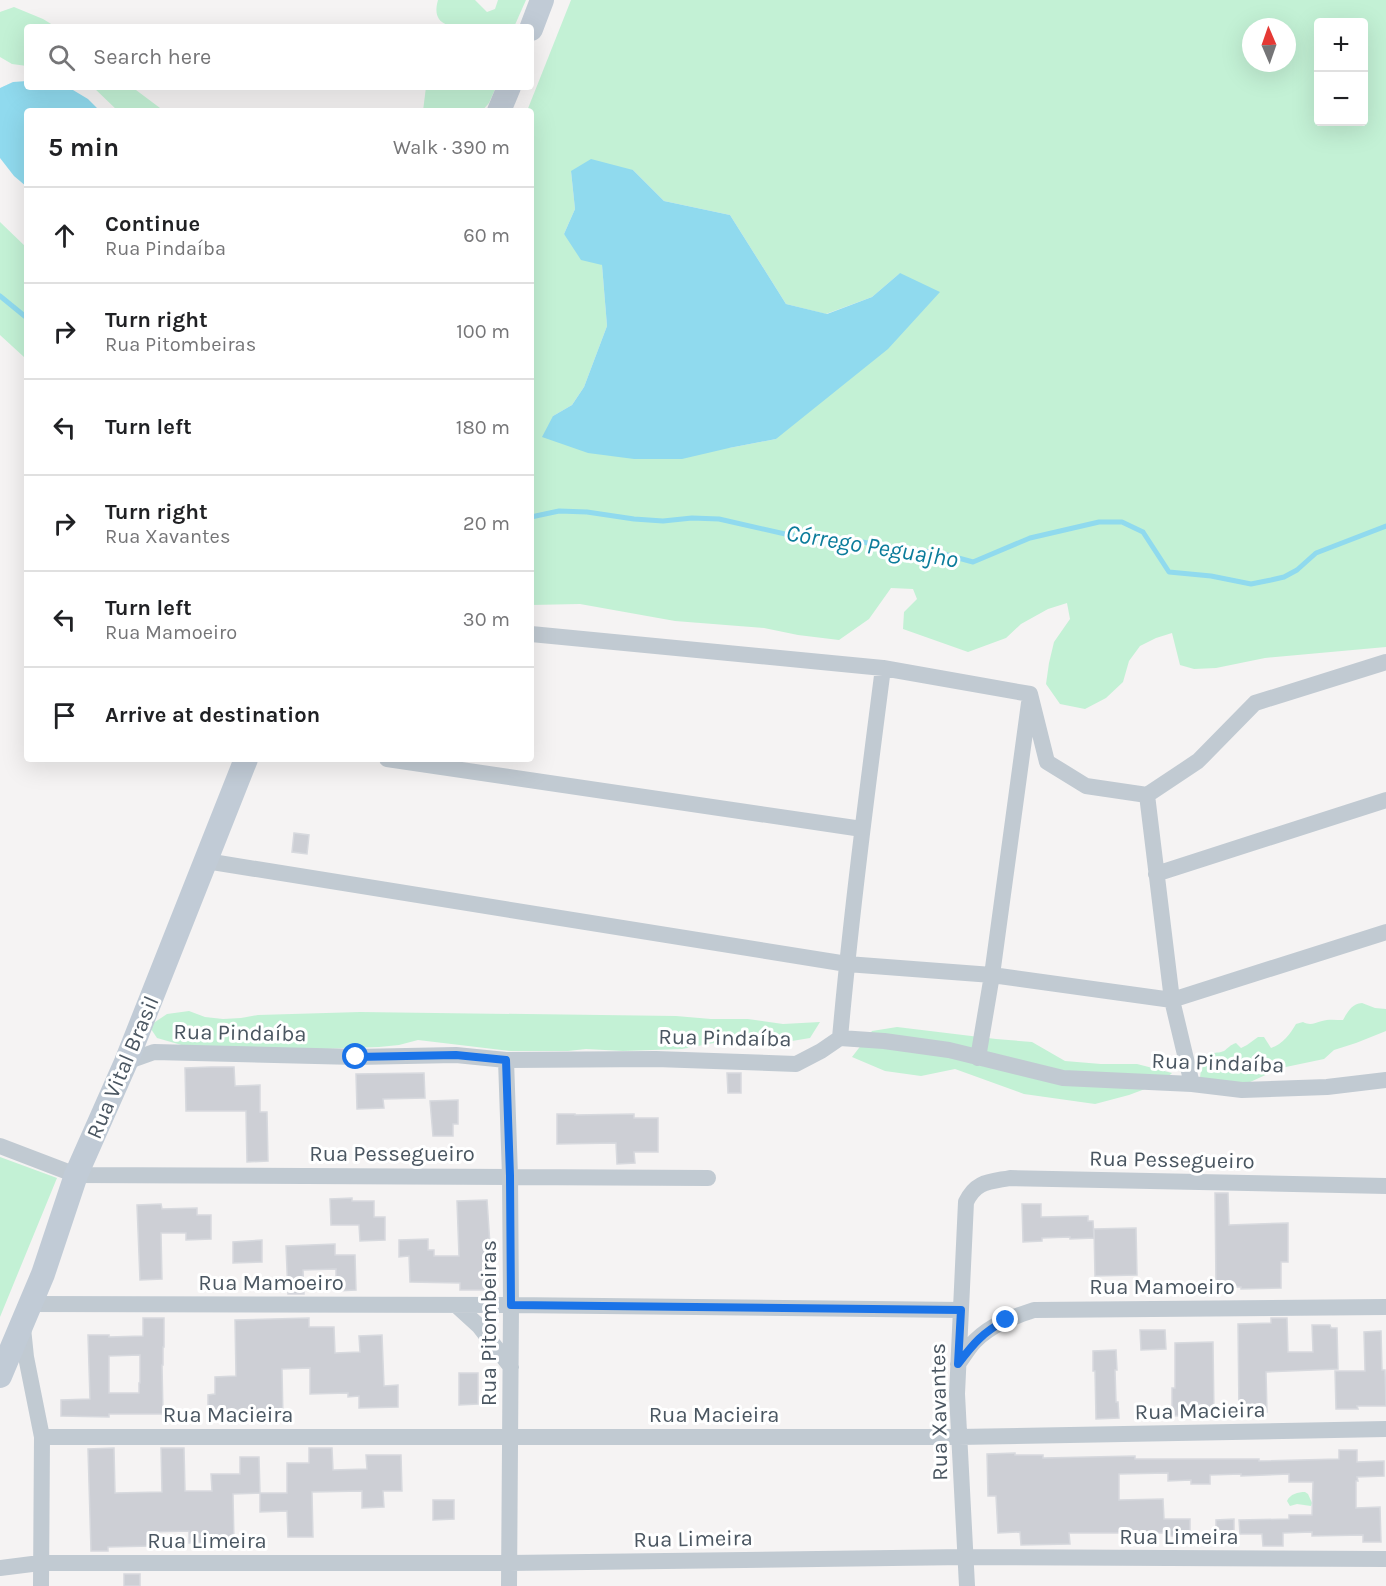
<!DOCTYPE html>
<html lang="en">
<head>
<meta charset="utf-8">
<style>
	body { margin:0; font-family:Karla,sans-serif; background:#f2f2f2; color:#202124 }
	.controls { position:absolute; right:18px; top:18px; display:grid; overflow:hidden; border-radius:6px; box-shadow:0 6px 24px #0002 }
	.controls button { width:54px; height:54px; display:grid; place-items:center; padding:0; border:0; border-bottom:2px solid #e0e0e0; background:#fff; color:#202124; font:30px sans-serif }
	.compass { position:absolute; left:1242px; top:18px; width:54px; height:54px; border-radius:50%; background:#fff; box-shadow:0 6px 24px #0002; rotate:358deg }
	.stop { position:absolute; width:18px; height:18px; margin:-14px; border:4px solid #1a73e8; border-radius:50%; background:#fff }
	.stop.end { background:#1a73e8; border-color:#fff; box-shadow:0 2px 6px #0008 }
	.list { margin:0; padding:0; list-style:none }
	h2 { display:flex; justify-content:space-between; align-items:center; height:78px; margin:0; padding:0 24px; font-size:26px }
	h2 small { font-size:20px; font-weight:400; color:#757577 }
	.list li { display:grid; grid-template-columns:39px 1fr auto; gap:18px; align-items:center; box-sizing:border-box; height:96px; padding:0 24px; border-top:2px solid #e0e0e0 }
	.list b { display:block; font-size:22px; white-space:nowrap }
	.list p { margin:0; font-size:20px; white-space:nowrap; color:#757577 }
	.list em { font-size:20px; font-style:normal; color:#757577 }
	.icon { flex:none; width:33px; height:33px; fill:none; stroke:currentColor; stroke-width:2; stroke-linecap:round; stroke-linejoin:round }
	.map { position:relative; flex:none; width:1386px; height:1586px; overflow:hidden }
	.search { position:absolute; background:#fff; box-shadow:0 6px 24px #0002; left:24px; top:24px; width:510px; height:66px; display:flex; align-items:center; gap:15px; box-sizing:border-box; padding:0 21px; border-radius:6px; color:#757577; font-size:22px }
	.panel { position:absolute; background:#fff; box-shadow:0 6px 24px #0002; left:24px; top:108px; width:510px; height:654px; border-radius:6px }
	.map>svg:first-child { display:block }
</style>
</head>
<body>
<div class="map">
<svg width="1386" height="1586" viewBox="0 0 1386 1586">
	<rect width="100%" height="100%" fill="#f5f3f3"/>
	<path fill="#c3f1d5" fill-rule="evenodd" d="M438 0H475L487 12 495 9 498 0H526L514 27C502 27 491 27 480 27 460 27 429 31 438 0Z
		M571 0H1386V647L1265 658 1216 668 1194 669 1180 665 1172 633 1156 638 1140 646 1129 661 1123 682 1106 698 1085 709 1060 704 1046 684 1049 663 1054 642 1070 619 1067 603 1048 609 1021 624 1006 638 968 652 903 629 904 612 917 599 913 589 891 588 869 619 839 640 798 635 764 628 675 621 580 604 531 605V111H527ZM1318 22H1364V122H1318ZM1251 27H1287V63H1251ZM633 170 664 201 730 215 786 304 826 314 872 297 900 273 776 439 729 448 553 416 572 405 584 387 607 326 602 265 564 234 575 209 571 171Z
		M14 7 43 19 56 27H27V66L12 64 0 57V12Z
		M93 87H132L164 111H118Z
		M426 87H496L489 103 482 111H423Z
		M0 222 27 248V358L24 357 0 335Z
		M1362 1003 1375 1008 1386 1009V1031L1356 1043 1334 1050 1324 1059 1281 1068 1248 1083 1200 1082C1200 1071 1203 1056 1214 1053 1219 1052 1219 1053 1224 1051 1228 1048 1230 1045 1236 1043L1241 1048 1247 1045 1258 1037H1264L1271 1048C1283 1044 1290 1034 1296 1024L1303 1022C1311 1026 1314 1023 1322 1021 1328 1019 1336 1020 1343 1020 1348 1011 1352 1004 1362 1003Z
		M189 1011 205 1017 223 1019 241 1018 258 1015 360 1012 676 1016 711 1019H748L783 1024 820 1022 810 1038 792 1041 775 1048 738 1041 719 1042 682 1049 623 1051 586 1049 568 1051H511L418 1040 399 1045 379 1047 266 1051 192 1048 157 1038 149 1026 167 1014Z
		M897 1027 996 1039 1032 1042 1065 1061 1101 1064H1137L1172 1073 1161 1083 1129 1095 1095 1104 1024 1094 955 1069 921 1076 885 1071 852 1057 872 1031Z
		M0 1157 57 1178 0 1317Z
		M1305 1492 1308 1494 1312 1503 1311 1506 1297 1504 1290 1506 1287 1501C1290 1494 1298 1492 1305 1492Z"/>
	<path fill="#90daee" d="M27 81V87H68L88 99 100 111H27V187L14 176 0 158V88L13 82Z
		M591 159 633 170 664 201 730 215 786 304 827 314 872 297 900 273 940 292 888 349 776 439 729 448 682 459H634L588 453 542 437 553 416 572 405 584 387 607 326 602 265 581 260 564 234 575 209 571 171Z"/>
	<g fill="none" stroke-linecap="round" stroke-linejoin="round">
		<path stroke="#90daee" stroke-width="5" d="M0 296 27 318
			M531 517 559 511 587 512 634 519 663 521 692 518 719 519 794 536 846 539 889 547 940 553 973 562 1030 538 1099 522H1122L1143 532 1169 572 1211 576 1251 584 1271 580 1284 577 1297 570 1316 553 1386 526"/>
	</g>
	<path fill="#cdcfd5" stroke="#d7d9de" stroke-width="1.5" fill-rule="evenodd" d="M294 833 309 835 307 854 292 852Z
		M211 1067H234L235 1086 260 1085V1112H267L268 1161 247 1162 246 1111H186L185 1068Z
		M424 1073 425 1098 383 1099 384 1108 357 1109 356 1074Z
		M727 1073H741V1093H728Z
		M458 1100V1124H453V1136H433L430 1101Z
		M557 1114H575V1115L634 1114V1118H658V1152H634L635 1163 617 1164 616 1143 557 1144Z
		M1215 1193H1228L1229 1225 1288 1223V1262H1281V1288L1241 1289V1287H1216Z
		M352 1198V1201H374V1217H385V1240L360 1241 359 1225H331L330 1199Z
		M487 1200 490 1245H488L489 1290H460V1283L410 1282 409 1256 399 1257V1240L428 1239V1250H434V1256H459L457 1201Z
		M161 1204 162 1209 197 1208V1215H211V1239L186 1240V1233H161L162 1279 140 1280 137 1205Z
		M1022 1204H1041V1217L1088 1216V1221H1093L1094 1238 1070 1239V1237L1042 1238V1241L1023 1242Z
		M1136 1228 1137 1275 1095 1276 1094 1229Z
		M262 1240V1262L233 1263V1242Z
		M335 1244V1255H355L356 1290 336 1291V1269L303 1270 304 1294H288L286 1246Z
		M143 1318H164V1347H163V1365H162L163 1414H109V1417L61 1416V1400L90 1399 88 1335H109V1337L143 1336ZM140 1355V1383H139V1393H109V1356Z
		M309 1318V1327H334L335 1353 360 1352 359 1336 382 1335 384 1386 398 1385V1407L359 1408V1396L348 1397V1393L310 1394V1368L282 1369 283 1420H262V1416H237V1410L208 1411V1395L215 1394V1377L236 1376 235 1320Z
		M1271 1318H1287L1288 1352H1313L1312 1325H1330L1331 1328H1337L1338 1369 1266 1372 1267 1412 1239 1413 1238 1324 1271 1323Z
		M1140 1330H1165L1166 1349 1141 1350Z
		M1381 1331 1382 1370H1385L1386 1406H1357L1358 1409H1336L1335 1371H1365L1364 1332Z
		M1213 1342 1214 1415 1172 1416V1388H1175V1343Z
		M1116 1350 1117 1370H1115L1116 1402H1118L1119 1418 1096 1419 1095 1371H1093V1351Z
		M459 1373H478V1404L459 1405Z
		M114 1448 115 1493 162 1492 161 1448H184L185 1491H212L211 1474H240V1457H259L260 1493H287V1463H309V1448H332L333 1470 367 1469 366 1455H401L402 1491H383L384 1507 362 1508V1491L312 1492 313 1537H288L287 1511 260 1512V1493L233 1494 234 1542 189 1543V1531L150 1532 151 1546 108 1547V1551H91L88 1449Z
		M1339 1450H1357V1462L1384 1461V1476L1357 1477 1358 1481H1356V1508L1380 1507 1381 1542H1363V1535L1312 1536V1532L1283 1533V1546H1263L1262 1534H1240L1239 1520 1289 1519V1515H1312L1313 1482H1289V1474L1241 1476V1474L1210 1475V1484H1191V1480L1168 1481V1473L1119 1474V1500L1163 1499 1164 1519H1190V1536H1166V1533H1069L1070 1544 1021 1545 1020 1532 998 1533 996 1496H988L987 1454 1015 1453V1455H1043V1458L1135 1456V1459H1259V1461L1339 1459Z
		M433 1500H454V1519L433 1520Z
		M1234 1519V1532H1216V1520Z
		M124 1574H140V1586H124Z"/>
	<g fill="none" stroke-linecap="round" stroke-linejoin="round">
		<path stroke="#c1cad2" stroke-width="16" d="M531 634 883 668 1030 694 1047 762 1086 786 1147 795
			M387 759 862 829
			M206 861 847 964 992 975 1172 1000 1386 932
			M1156 874 1386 800
			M840 1038C851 915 867 792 883 668
			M978 1058 992 975 1029 703
			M506 1060 510 1176 511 1305 509 1586
			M126 1062 154 1052 356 1057 456 1055 506 1060 656 1059 796 1064 821 1051 840 1038 884 1041 949 1050 1063 1078 1192 1084 1242 1090 1327 1087 1386 1080
			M1192 1084 1172 1000 1147 795 1198 761 1255 703 1386 662
			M0 1146 76 1175 708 1178
			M30 1304 511 1305 961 1310
			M456 1305 479 1326 511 1367
			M23 1328 26 1357 42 1437 41 1586
			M958 1364C964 1356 969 1347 975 1341 992 1324 1013 1317 1034 1310L1386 1307
			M42 1437H958L1386 1429
			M0 1568 40 1563H509L966 1557 1386 1559
			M967 1586 957 1394 966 1202C976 1181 989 1182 1010 1178L1386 1186"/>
		<path stroke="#c1cbd6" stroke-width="24" d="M531 29 542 0
			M499 111 509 87
			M0 1376 43 1274 76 1175 126 1062 246 759"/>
	</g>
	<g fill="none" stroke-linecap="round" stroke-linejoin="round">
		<path stroke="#1a73e8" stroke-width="8" d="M356 1057 456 1055 506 1060 510 1176 511 1305 961 1310 958 1364C973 1344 983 1332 1006 1320"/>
	</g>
	<g text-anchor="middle" stroke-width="6" stroke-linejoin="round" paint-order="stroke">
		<g font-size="22" fill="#4a5661" stroke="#fff">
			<text transform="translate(240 1032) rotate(1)" y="8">Rua Pindaíba</text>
			<text transform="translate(725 1037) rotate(1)" y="8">Rua Pindaíba</text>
			<text transform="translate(1218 1062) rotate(2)" y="8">Rua Pindaíba</text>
			<text transform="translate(122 1067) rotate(-67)" y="8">Rua Vital Brasil</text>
			<text x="392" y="1161">Rua Pessegueiro</text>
			<text transform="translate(1172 1159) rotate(1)" y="8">Rua Pessegueiro</text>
			<text x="271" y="1290">Rua Mamoeiro</text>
			<text x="1162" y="1294">Rua Mamoeiro</text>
			<text transform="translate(488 1323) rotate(-90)" y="8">Rua Pitombeiras</text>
			<text transform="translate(1200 1410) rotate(-1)" y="8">Rua Macieira</text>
			<text transform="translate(938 1412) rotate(-91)" y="8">Rua Xavantes</text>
			<text x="228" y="1422">Rua Macieira</text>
			<text x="714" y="1422">Rua Macieira</text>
			<text x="1179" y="1544">Rua Limeira</text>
			<text transform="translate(693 1538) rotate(-1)" y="8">Rua Limeira</text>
			<text x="207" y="1548">Rua Limeira</text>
		</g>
		<g font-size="24" font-style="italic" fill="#0c7c9b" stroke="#fff">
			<text transform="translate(872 546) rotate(9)" y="8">Córrego Peguajho</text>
		</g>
	</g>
</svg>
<div class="controls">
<button>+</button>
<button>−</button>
</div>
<svg class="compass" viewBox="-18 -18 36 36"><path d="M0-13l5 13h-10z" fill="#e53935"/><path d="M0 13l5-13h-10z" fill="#757577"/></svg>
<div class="stop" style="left:356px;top:1057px"></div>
<div class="stop end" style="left:1006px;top:1320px"></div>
<div class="search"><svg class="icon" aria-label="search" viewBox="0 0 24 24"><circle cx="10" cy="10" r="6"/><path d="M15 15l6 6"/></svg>Search here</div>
<section class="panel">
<h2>5 min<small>Walk · 390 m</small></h2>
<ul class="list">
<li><svg class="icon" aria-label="ahead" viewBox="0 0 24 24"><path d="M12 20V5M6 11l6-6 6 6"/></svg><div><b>Continue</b><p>Rua Pindaíba</p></div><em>60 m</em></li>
<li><svg class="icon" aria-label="right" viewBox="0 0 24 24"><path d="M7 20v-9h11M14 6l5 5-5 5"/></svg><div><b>Turn right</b><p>Rua Pitombeiras</p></div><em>100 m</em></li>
<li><svg class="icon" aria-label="left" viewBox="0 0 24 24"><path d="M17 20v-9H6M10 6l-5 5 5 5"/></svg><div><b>Turn left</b></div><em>180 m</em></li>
<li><svg class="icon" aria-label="right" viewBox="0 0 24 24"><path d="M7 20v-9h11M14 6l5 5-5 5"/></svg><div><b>Turn right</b><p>Rua Xavantes</p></div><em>20 m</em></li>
<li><svg class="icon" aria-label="left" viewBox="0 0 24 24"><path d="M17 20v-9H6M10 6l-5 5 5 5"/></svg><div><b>Turn left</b><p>Rua Mamoeiro</p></div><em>30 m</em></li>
<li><svg class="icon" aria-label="arrive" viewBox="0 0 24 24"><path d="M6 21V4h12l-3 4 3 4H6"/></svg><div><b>Arrive at destination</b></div></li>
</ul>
</section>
</div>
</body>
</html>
